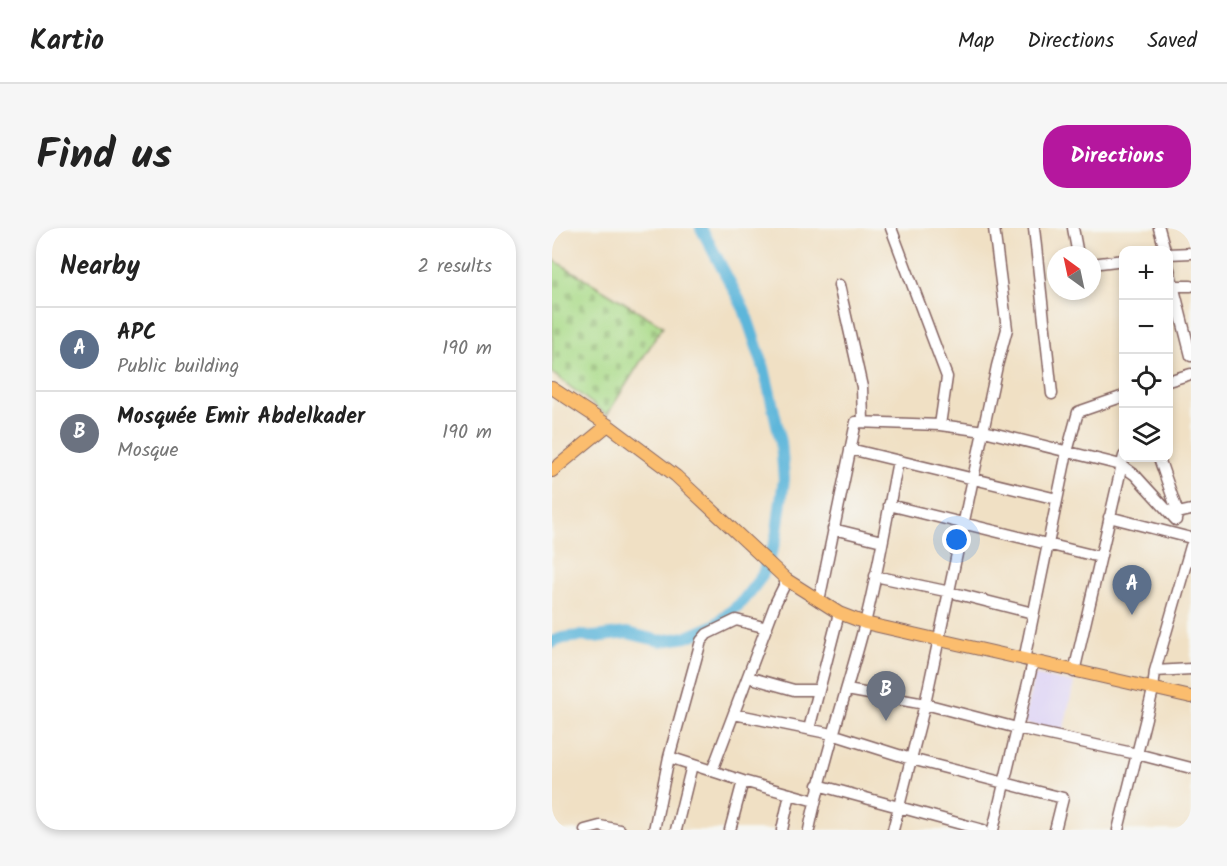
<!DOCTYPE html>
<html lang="en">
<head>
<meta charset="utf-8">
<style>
	body { margin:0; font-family:Kalam,sans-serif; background:#f6f6f6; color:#222 }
	.controls { position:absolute; right:18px; top:18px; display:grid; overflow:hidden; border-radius:12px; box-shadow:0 3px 9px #0003 }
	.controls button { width:54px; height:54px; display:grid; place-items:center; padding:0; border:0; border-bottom:2px solid #e0e0e0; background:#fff; color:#222; font:30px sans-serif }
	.compass { position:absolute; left:495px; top:18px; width:54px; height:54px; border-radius:50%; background:#fff; box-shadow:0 3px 9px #0003; rotate:327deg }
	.you { position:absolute; left:405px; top:312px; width:21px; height:21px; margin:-15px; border:4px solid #fff; border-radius:50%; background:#1a73e8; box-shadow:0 0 0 9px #1a73e833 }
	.badge { display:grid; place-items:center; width:39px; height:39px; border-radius:50%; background:#b5179e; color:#fff; font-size:20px; font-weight:700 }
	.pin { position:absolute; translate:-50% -50px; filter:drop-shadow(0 2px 3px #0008) }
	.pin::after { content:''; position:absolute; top:32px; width:21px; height:18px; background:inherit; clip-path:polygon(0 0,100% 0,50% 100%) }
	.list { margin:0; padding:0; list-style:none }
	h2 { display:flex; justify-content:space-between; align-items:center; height:78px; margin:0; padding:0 24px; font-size:26px }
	h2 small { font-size:20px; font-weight:400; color:#767676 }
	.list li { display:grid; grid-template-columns:39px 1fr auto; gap:18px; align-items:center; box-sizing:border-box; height:84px; padding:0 24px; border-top:2px solid #e0e0e0 }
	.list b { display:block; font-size:22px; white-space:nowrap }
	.list p { margin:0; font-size:20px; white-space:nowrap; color:#767676 }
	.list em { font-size:20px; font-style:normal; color:#767676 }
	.icon { flex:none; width:33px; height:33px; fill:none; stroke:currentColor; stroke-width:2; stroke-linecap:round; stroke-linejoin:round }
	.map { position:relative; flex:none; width:639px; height:602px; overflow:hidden; border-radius:24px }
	header { display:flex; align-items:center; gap:36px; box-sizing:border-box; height:84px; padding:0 30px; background:#fff; border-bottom:2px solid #e0e0e0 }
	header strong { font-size:28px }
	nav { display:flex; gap:33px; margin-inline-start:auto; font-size:21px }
	.intro { display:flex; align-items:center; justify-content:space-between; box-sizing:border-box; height:144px; padding:0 36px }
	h1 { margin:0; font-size:42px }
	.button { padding:15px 27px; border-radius:24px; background:#b5179e; color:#fff; font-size:21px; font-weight:700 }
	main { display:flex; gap:36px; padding:0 36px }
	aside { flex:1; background:#fff; border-radius:24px; box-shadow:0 3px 9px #0003 }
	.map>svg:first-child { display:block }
</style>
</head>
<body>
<header>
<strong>Kartio</strong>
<nav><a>Map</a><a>Directions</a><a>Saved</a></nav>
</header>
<div class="intro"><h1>Find us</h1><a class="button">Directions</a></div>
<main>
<aside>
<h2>Nearby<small>2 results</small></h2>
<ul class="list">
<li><span class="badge" style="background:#5c6f8a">A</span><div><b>APC</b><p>Public building</p></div><em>190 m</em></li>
<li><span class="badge" style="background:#6b7280">B</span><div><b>Mosquée Emir Abdelkader</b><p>Mosque</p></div><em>190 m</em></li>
</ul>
</aside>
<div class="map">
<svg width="639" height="602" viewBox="0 0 639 602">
	<defs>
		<pattern id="cemetery-stones" width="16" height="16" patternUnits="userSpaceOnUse" patternTransform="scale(1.5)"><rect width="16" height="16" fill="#abdb8a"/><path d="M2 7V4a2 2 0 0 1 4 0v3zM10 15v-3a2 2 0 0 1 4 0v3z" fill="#95bc77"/></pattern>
	</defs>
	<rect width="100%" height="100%" fill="#f6f6f2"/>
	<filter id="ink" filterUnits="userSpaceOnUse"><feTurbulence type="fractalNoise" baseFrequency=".0167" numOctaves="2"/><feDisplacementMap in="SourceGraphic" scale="12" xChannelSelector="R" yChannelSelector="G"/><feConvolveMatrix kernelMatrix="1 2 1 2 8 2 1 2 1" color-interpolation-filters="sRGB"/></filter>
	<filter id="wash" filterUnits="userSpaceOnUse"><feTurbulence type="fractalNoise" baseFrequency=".008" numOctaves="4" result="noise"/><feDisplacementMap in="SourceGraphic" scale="24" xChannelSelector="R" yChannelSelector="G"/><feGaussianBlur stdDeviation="1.35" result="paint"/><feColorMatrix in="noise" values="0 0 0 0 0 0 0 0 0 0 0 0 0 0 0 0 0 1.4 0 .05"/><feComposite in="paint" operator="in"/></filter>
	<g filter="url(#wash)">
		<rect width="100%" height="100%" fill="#f0e0c4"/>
		<path fill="#dfd5f5" d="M482 447 522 455 511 504 471 495Z"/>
		<path fill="url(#cemetery-stones)" stroke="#7a7d5a" stroke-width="1.5" d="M0 31 111 98 55 187 0 145Z"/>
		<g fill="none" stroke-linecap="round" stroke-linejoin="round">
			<path stroke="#5db6da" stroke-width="12" d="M0 414 11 410 28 408 42 409 75 405 109 413 135 409 163 397 190 374 210 348 224 311 232 251 229 214 212 140 192 81 149 0"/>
		</g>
	</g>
	<g filter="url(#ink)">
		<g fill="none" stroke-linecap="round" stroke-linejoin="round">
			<defs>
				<path id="minor" d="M339 0 395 149 388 197
					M482 0 500 166
					M521 0 526 27
					M607 0 613 22
					M616 26 639 25
					M540 36 572 32
					M616 37 639 128
					M287 57 310 159 311 194
					M622 58H639
					M616 153 639 146
					M298 221 505 271
					M607 230 626 285
					M337 277 548 329
					M557 289 639 310
					M624 291 626 285 639 282
					M281 301 330 313
					M323 348 398 364 481 385
					M267 373 304 194 388 197 432 203 569 237 583 247 624 292
					M472 432 515 224 526 184 572 168
					M603 443 639 441
					M522 444 572 228
					M196 449 242 462H267
					M295 462 373 476 465 500 585 526 639 540
					M182 486 280 506 359 531 511 570 503 602
					M257 501 287 385
					M117 529 191 553 263 573
					M160 543 224 374 235 352
					M266 557 431 602
					M33 602 48 598 68 602
					M102 602 117 529 149 413 155 406 184 392 215 400
					M124 602 140 537
					M178 602 191 553
					M230 602 238 566
					M257 602C271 533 294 467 312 399 326 345 335 288 346 233
					M341 602 373 476 445 138 455 101 442 0
					M441 602 481 434
					M566 602 601 462 603 443 639 318"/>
				<path id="major" d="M0 160 56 197 124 248 235 352 287 385 313 395 639 469
					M0 243 56 197"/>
			</defs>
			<use href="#minor" stroke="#846361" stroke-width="13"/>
			<use href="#major" stroke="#846361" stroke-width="14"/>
			<use href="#minor" stroke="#fff" stroke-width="10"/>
			<use href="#major" stroke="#fbbd6e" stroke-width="12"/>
		</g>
	</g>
</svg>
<div class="controls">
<button>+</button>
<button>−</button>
<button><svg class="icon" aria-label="locate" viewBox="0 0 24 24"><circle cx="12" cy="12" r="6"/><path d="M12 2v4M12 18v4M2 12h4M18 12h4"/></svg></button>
<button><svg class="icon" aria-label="layers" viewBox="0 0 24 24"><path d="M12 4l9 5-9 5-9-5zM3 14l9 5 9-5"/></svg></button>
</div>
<svg class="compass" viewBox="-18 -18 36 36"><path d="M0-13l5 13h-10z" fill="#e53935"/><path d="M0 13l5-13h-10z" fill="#767676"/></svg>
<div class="you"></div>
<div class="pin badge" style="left:580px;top:387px;background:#5c6f8a">A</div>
<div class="pin badge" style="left:334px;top:493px;background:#6b7280">B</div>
</div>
</main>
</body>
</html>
